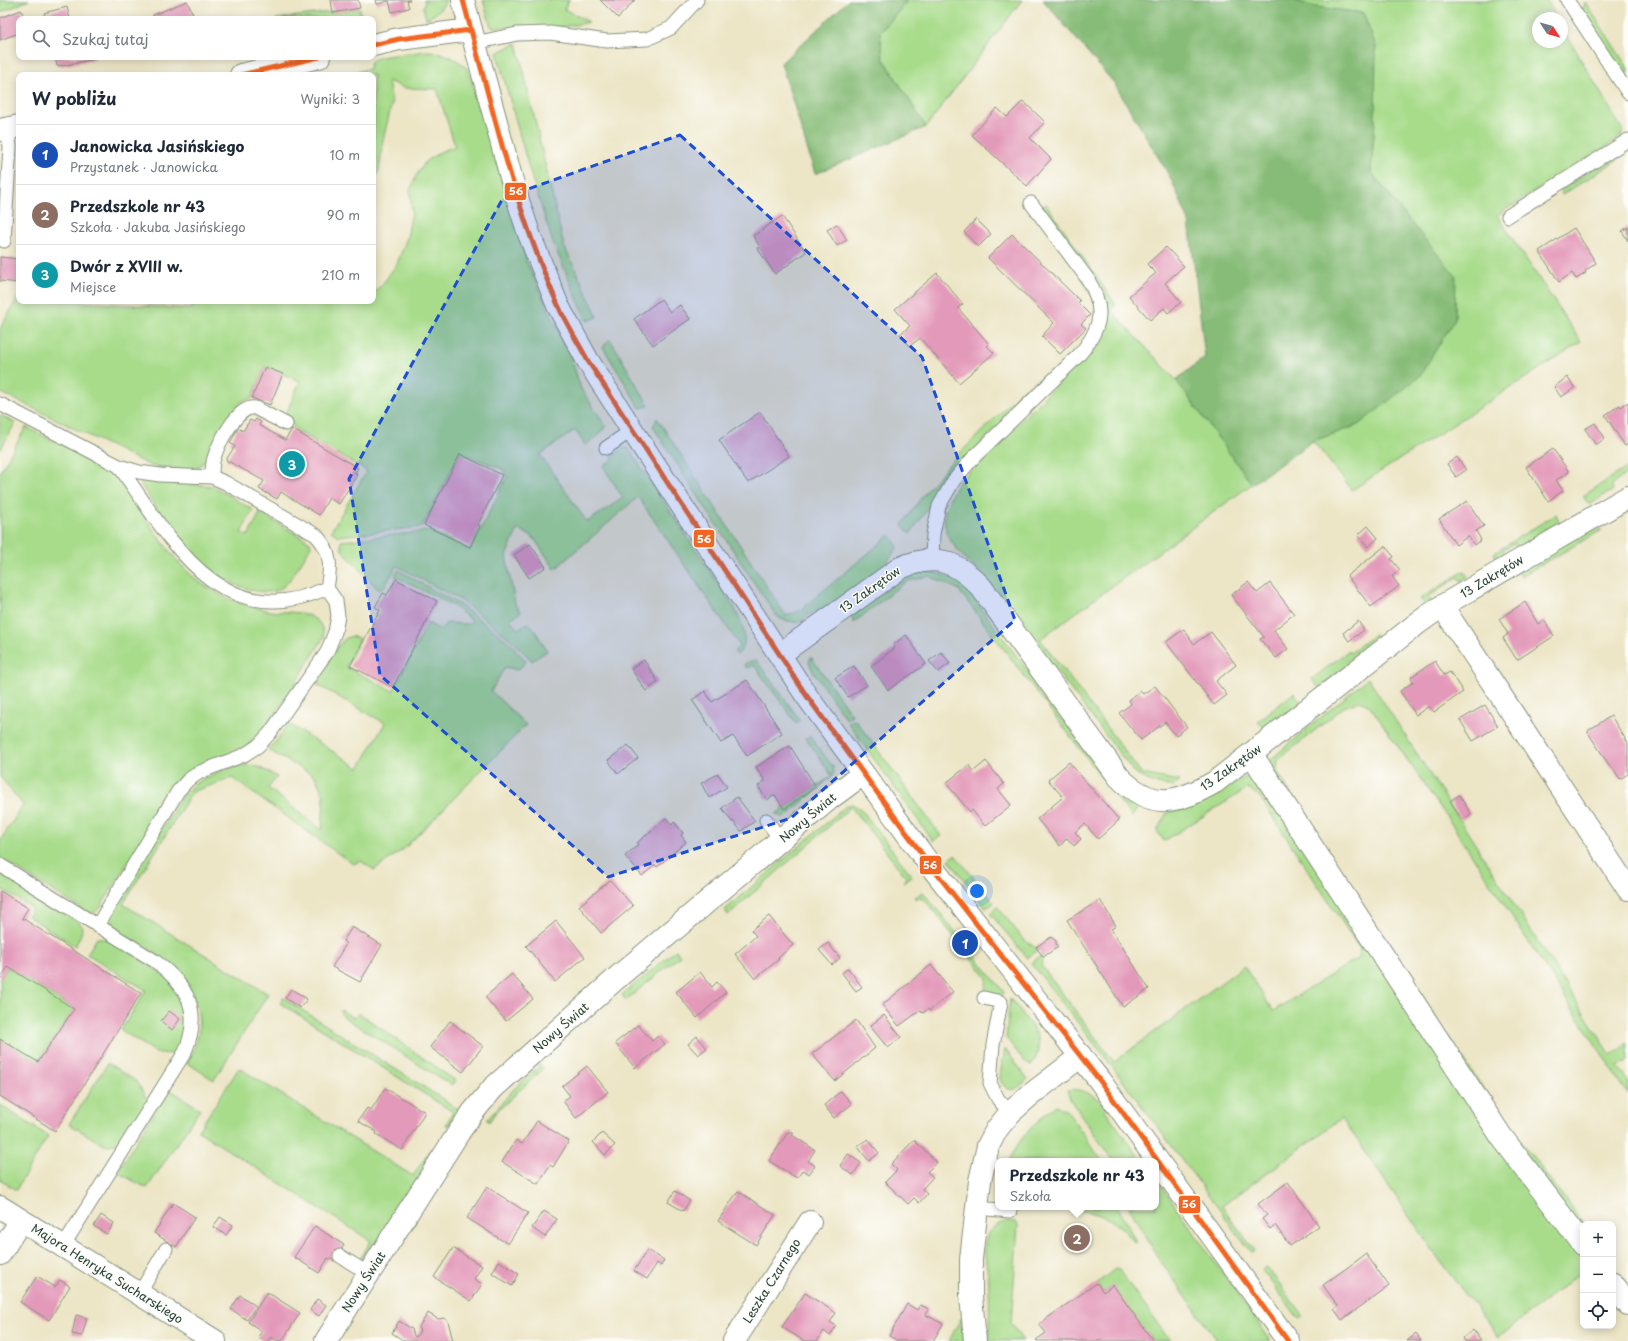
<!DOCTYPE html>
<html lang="pl">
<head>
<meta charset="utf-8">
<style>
	body { margin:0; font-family:"Playpen Sans",sans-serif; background:#f6f6f7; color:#1f2937 }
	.controls { position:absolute; right:12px; bottom:12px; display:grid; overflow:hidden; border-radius:8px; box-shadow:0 2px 10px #0003 }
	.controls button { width:36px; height:36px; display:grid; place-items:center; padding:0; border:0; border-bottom:1px solid #e0e1e3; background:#fff; color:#1f2937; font:20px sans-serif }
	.compass { position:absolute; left:1532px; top:12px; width:36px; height:36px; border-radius:50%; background:#fff; box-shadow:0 2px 10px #0003; rotate:126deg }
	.you { position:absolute; left:977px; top:891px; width:14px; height:14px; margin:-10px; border:3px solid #fff; border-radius:50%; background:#1a73e8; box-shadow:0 0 0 6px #1a73e833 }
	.badge { display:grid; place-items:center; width:26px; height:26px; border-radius:50%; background:#b45309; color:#fff; font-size:13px; font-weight:700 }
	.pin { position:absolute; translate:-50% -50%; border:2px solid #fff; box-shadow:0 1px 4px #0006 }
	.popup { position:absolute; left:995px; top:1158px; width:164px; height:52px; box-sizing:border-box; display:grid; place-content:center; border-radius:8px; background:#fff; filter:drop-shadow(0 1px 3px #0005); font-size:13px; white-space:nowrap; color:#747a83 }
	.popup b { font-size:15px; color:#1f2937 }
	.popup::after { content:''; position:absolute; left:50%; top:100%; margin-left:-8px; border:8px solid transparent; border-top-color:#fff }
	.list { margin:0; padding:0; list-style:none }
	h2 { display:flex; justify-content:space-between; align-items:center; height:52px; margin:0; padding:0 16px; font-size:17px }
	h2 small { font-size:13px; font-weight:400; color:#747a83 }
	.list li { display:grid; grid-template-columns:26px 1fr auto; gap:12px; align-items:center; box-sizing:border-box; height:60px; padding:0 16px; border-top:1px solid #e0e1e3 }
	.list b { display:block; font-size:15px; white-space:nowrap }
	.list p { margin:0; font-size:13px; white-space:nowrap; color:#747a83 }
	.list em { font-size:13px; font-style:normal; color:#747a83 }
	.icon { flex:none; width:22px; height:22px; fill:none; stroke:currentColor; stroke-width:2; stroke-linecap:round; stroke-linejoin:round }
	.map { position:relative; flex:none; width:1628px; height:1341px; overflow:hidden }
	.search { position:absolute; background:#fff; box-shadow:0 2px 10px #0003; left:16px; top:16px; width:360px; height:44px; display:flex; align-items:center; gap:10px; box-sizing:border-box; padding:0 14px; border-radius:8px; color:#747a83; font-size:15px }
	.panel { position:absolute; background:#fff; box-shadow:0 2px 10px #0003; left:16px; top:72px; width:360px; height:232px; border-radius:8px }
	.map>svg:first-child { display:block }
</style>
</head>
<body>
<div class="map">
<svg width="1628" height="1341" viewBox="0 0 1628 1341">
	<rect width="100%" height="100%" fill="#fdfcf7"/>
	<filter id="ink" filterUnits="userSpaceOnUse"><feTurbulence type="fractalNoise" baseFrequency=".025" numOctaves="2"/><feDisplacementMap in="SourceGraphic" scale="8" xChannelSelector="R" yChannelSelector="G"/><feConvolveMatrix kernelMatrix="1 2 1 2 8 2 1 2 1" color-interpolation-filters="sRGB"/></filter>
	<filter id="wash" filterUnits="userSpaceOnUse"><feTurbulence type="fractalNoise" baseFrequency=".012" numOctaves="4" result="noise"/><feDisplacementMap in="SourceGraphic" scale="16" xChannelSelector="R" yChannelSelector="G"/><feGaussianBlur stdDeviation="0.9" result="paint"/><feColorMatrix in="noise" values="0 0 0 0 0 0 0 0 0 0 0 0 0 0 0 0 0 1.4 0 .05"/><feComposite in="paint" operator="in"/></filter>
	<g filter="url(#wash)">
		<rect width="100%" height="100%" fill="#ece5c6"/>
		<path fill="#a8dc8b" stroke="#648c60" d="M0 0H29L0 13Z
			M424 0H446C442 9 435 15 426 19L423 6 425 4Z
			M483 0H569L564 9 589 22C557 30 524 29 491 27Z
			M908 0H1022L926 127 883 58 880 33Z
			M1292 0H1547L1557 18H1538V42H1562V27L1623 131 1620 138 1497 215 1581 342 1352 490 1313 441 1358 425 1408 219 1371 172 1375 121 1363 13 1316 7Z
			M1585 2 1628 68V83L1582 12Z
			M360 8V14L369 19H276Z
			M517 43 564 246 598 317 587 321 553 243 530 172 497 53Z
			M427 51C440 51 463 60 469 72L527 262 543 298 568 349 581 389 606 426 598 436 585 445 575 430 540 455 587 522 623 498 603 466 613 460 612 457 623 448H628L734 607C741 623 752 641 737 655L734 651 740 646 638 497 555 569 533 537 518 529 506 556 515 604 521 612 510 619 518 629 528 623 533 627 547 651 532 661 510 639 462 601 397 566 383 588 379 590 342 550 341 541 429 531 470 550 507 477 503 469 460 453 422 527 338 536 331 531 367 471 296 430 286 414 300 381 265 367 252 398 241 402 207 458 200 466 191 470 151 466 0 392V328L18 298H19V301H67L192 309 193 301H373V294L384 282 397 264 407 238 412 212 410 191 416 176 426 161 440 152 455 146 437 89 404 88 388 81 392 103 383 140 379 170 373 181V75H355V72L369 69 371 61 380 57Z
			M1628 146V153L1562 195 1560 191Z
			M1046 204 1116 305 1111 310 1176 380 1252 484 1040 639 1142 774 1179 781 1174 786C1158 786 1146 781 1133 771L987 580C954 548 927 528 959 482L1081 360 1104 318 1042 207Z
			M610 339 649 406 640 408 603 347Z
			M1030 386 1029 391 1023 402 968 456 936 497 910 534 902 525 927 490 953 460 1020 393Z
			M0 415 15 423 0 450Z
			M657 418 786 616 799 611 890 535 898 547 886 563 820 616 816 610 797 623 781 619 776 615 753 581 653 427Z
			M26 427 98 463C123 480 139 509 156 533 168 550 182 568 198 581 203 585 210 588 216 592 233 602 252 607 271 611 284 613 303 610 315 619 322 624 323 630 324 637 307 664 291 692 273 717 267 726 261 737 252 743 230 759 203 762 181 777L100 908C96 913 93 913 86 912L0 858V841L23 805 0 777V472Z
			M1628 467V472L1612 485 1613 490 1589 505 1583 496Z
			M144 480 213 486 253 510 241 533 248 536 260 513 310 542 311 546C304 557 290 585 278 590 270 593 257 592 248 589 198 574 169 527 141 485L142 482Z
			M1556 514 1560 523 1517 548 1515 543 1503 550 1506 555 1498 560 1494 553Z
			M1589 529 1602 530 1521 576 1519 569Z
			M398 570 460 605 509 642 526 661 518 670 505 667 491 691 526 725 405 848 374 870 361 861 353 864 232 778 192 792 123 904 268 994 214 1080 187 1063C190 1057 194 1050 196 1044 200 1031 200 1017 196 1004 193 997 191 989 187 982 171 958 136 943 112 928L110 918 111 913 182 796C187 791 192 785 199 781 211 774 240 762 255 766 262 768 270 773 277 777L268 788 322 830 324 796 315 776 268 750 278 739 288 723 359 768 385 723 316 684C322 674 337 644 345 639 350 635 355 637 360 639L346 667 393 691 428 623 441 630 446 623 469 624 472 621 454 606 395 576Z
			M1464 571 1468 577 1461 581 1458 577 1428 597 1431 601 1426 605 1420 599Z
			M924 572C941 573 952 576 966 588L1110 782 1123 796 1138 807 1132 817 958 589 929 576 905 582 853 623 852 616 898 581 909 575Z
			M1375 634 1379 641 1319 688 1312 679 1348 651 1350 653Z
			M811 657 852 715 846 719 813 671 809 662Z
			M756 660 800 720 796 723 754 665 746 668 744 664Z
			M1368 678 1611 1055 1628 1043V1060L1618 1067 1628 1081V1094L1451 823 1370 706 1360 701 1344 707 1278 760 1277 771 1366 914 1444 1031 1510 1127 1584 1224 1583 1234 1505 1132 1268 767 1270 760Z
			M1294 693 1302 703 1266 730 1258 721Z
			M855 719 941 836 933 841 848 723Z
			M810 736 833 767 834 772 832 776 784 818 776 814 832 776 806 738Z
			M1246 777 1255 778 1583 1254V1271L1498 1337 1443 1265 1342 1118 1222 1206 1254 1250 1252 1253 1111 1065 1031 963 1042 955 1043 957 1041 965 1114 1062 1244 966 1273 1011 1358 958 1360 949 1259 796 1248 788 1164 841 1157 831 1166 814 1208 798 1228 786Z
			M852 804 861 809 912 876 903 883 906 877 851 807 728 915 725 910 846 806Z
			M955 855 994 903 986 908 949 860Z
			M0 873 80 923C85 931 79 938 75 946L28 916 32 908 0 888Z
			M923 892 1004 992 1002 996 985 991 987 978 924 899 914 898Z
			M997 906 1023 939C1028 944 1034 945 1038 950L1027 958 990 913Z
			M97 938H102L108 940C130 953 156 966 174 985 177 988 178 992 180 996 189 1018 187 1033 177 1054L156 1053 121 1030 146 990 87 954Z
			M676 950 680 956 626 1000 622 995Z
			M8 967 74 1009 38 1062 0 1039V979Z
			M283 998 457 1108 460 1112 451 1125H446L453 1112 280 1003Z
			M1010 998C1016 1007 1036 1029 1038 1038 1040 1046 1037 1059 1031 1065L1027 1064 1006 1038Z
			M341 1010 354 1018 359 1013 456 1081 451 1085 344 1017 341 1014Z
			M1005 1049 1028 1079C1022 1085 1012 1095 1004 1086 1002 1084 1000 1081 1000 1078 1000 1069 1004 1058 1005 1049Z
			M108 1063 137 1082 148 1101 121 1144 104 1145 69 1124Z
			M540 1065 543 1069 495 1113 489 1122 487 1120 513 1090Z
			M239 1068 413 1176 430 1150 432 1155 366 1260 360 1259 371 1241 198 1131Z
			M169 1089 200 1109 147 1188 117 1172Z
			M1067 1090C1084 1087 1096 1097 1107 1108L1105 1110 1138 1156 1135 1161H1113L1070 1099Z
			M0 1105 48 1136 16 1190 0 1180Z
			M1056 1105 1067 1111 1102 1161H1009C1021 1135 1035 1123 1056 1105Z
			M1156 1179 1271 1341H1217L1157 1256 1129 1207H1156Z
			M1078 1207H1118L1136 1242H1134C1118 1221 1104 1214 1078 1210Z
			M1009 1221 1016 1222 1018 1225 1011 1323 1023 1341H989C989 1322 990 1304 989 1285 989 1269 981 1252 987 1236 990 1227 1000 1223 1009 1221Z
			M1267 1267 1304 1317 1299 1319 1262 1270Z
			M1115 1269 1119 1270 1170 1341H1153L1112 1286 1103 1292 1097 1283Z
			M961 1318 965 1341H949Z"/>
		<path fill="#86bc77" stroke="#527c56" d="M849 0H908L880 33 883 58 926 127 815 174 781 63Z
			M1043 0H1292L1316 7 1363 13 1376 46 1375 121 1371 172 1408 219 1456 276 1455 319 1419 377 1358 425 1313 441 1252 484 1176 380 1205 357 1189 221 1170 177 1114 83Z"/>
		<g id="blocks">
			<path fill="#e399b9" d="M331 0H358L360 8 333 13Z
				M376 0H410L407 1 409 8 392 12 389 1 377 4Z
				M600 0H635L618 18Z
				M187 1 195 19H154L153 15Z
				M67 7 70 19H46L44 13Z
				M21 10 25 19H19V33L0 40V18Z
				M55 57H94L95 59 62 66 61 65 57 66Z
				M1023 101 1045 122 1030 138 1051 159 1027 186 972 135 997 108 1007 117Z
				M782 216 806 252 775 274 757 248 760 247 753 236Z
				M976 219 991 234 978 247 964 232Z
				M837 224 847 240 837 246 827 230Z
				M1628 227V241L1622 231Z
				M1574 228 1596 263 1585 271 1586 273 1576 279 1572 273 1559 282 1539 251Z
				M1012 234 1080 301 1078 303 1090 315 1081 324 1086 328 1060 354 1042 336 1054 323 988 258Z
				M1166 247 1184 266 1165 283 1181 302 1168 313 1164 308 1150 320 1129 296 1156 273 1147 264Z
				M0 257 19 259V283L0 281Z
				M937 273 963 304 958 308 989 344 987 346 994 353 959 383 920 338 910 346 900 334 910 326 895 309Z
				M661 299 670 312 680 305 690 319 653 345 634 319Z
				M265 367 283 374 270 405 252 398Z
				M1567 377 1575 388 1561 397 1554 387Z
				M1628 402V444L1625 446 1605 415 1620 405 1621 407Z
				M760 412 789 456 748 483 719 440Z
				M256 419 261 422 259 425 285 440 292 429 358 468 355 473 357 475 339 504 329 498 319 515 281 492 277 499 259 489 264 481 226 460 235 446 230 443 238 428 243 431 250 420 254 422Z
				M1595 423 1605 438 1596 445 1585 429Z
				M1553 449 1569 472 1556 480 1563 491 1548 501 1526 467Z
				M460 454 502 475 478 525 480 526 470 547 424 525Z
				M1457 457 1466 470 1456 477 1447 464Z
				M1467 501 1484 526 1476 531 1481 540 1474 545 1468 536 1456 545 1439 519Z
				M1368 526 1378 538 1368 547 1358 535Z
				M530 544 546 567 529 578 514 555Z
				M1385 546 1394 557 1391 559 1400 570 1392 576 1399 586 1371 607 1347 576Z
				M396 579 437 601 393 687 350 666 380 610 375 607 383 593 387 595Z
				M1248 582 1257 593 1270 583 1294 614 1274 630 1288 649 1276 658 1260 639 1264 637 1231 595Z
				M1525 602 1538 624 1544 620 1554 636 1517 660 1503 638 1508 634 1499 619Z
				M1358 621 1364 630 1349 641 1343 633Z
				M1184 629 1194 644 1211 632 1236 665 1216 681 1227 695 1214 705 1166 642Z
				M906 635 926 664 888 690 871 666 895 648 893 645Z
				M941 652 950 663 938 672 929 661Z
				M644 660 658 682 646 691 631 669Z
				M1435 661 1444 675 1450 672 1463 692 1434 712 1429 706 1416 715 1400 691 1413 682 1411 677Z
				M854 666 867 685 848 697 835 678Z
				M747 680 782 733 747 756 733 736 721 743 692 700 705 691 712 702Z
				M1155 686 1187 727 1176 736 1165 722 1141 740 1119 713 1131 704 1129 700 1140 691 1143 694Z
				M1485 705 1498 726 1473 741 1460 720Z
				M1611 716 1628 743V774L1620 779 1612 767 1611 768 1587 731Z
				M628 745 638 758 618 774 608 760Z
				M790 746 816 787 784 809 775 795 767 800 758 786 765 781 756 767Z
				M986 761 1004 784 998 789 1011 805 985 826 972 810 970 812 946 783 969 765 974 771Z
				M1069 762 1119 820 1098 839 1085 824 1075 832 1081 839 1074 846 1067 838 1060 846 1037 819 1063 797 1048 780Z
				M718 774 727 787 709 798 701 783Z
				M1459 795 1471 814 1462 820 1450 801Z
				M737 797 755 821 741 831 733 821 732 822 722 808Z
				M666 818 672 825 674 822 683 833 681 835 686 842 657 867 655 865 642 876 625 856 638 845 637 843Z
				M610 880 633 906 601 933 579 906Z
				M0 891 28 908 22 918 141 993 55 1131 0 1096V1039L38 1062 74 1009 8 967 0 979Z
				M1100 900 1116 926 1111 929 1149 989 1123 1007 1067 920Z
				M769 916 793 945 778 958 779 959 755 979 735 954 756 936 751 930Z
				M556 921 585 957 555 982 526 946Z
				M352 927 382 945 360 982 332 967 346 944 343 941Z
				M1051 937 1056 941V944L1058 947 1043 957 1036 947Z
				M828 943 840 958 832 965 819 950Z
				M931 965 953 992 929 1011 928 1009 923 1013 921 1010 899 1026 882 1005Z
				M848 968 862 987 856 991 842 973Z
				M700 972 712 987 717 982 726 992 697 1018 676 992Z
				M512 974 533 999 506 1021 485 997Z
				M291 989 307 999 300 1008 285 998Z
				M169 1011 180 1019 172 1030 161 1021Z
				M884 1015 901 1037 888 1048 870 1026Z
				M856 1020 875 1048 835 1081 812 1054Z
				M450 1021 483 1046 463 1072 430 1047Z
				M638 1025 652 1041 658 1036 665 1044 635 1068 615 1043Z
				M697 1036 707 1048 698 1055 688 1044Z
				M587 1066 608 1092 576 1118 563 1101 570 1096 562 1086Z
				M385 1088 425 1112 402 1150 376 1134 377 1132 358 1121 367 1108 371 1110Z
				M841 1091 852 1104 834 1118 824 1105Z
				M537 1121 569 1141 553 1167 550 1165 538 1184 502 1162 516 1140 522 1144Z
				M791 1131 794 1133 792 1135 815 1150 808 1161 815 1166 809 1174 803 1170 797 1178 769 1161 788 1132 789 1133Z
				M602 1133 615 1145 605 1155 593 1142Z
				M868 1139 879 1153 869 1161 857 1146Z
				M914 1140 937 1162 927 1172 933 1177 922 1189 927 1194 919 1203 914 1198 908 1204 885 1182 897 1170 891 1164Z
				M848 1154 861 1163 853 1175 840 1166Z
				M1288 1182 1319 1226 1290 1246 1275 1225 1270 1229 1262 1219 1267 1215 1258 1204Z
				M487 1187 528 1213 508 1244 467 1218Z
				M675 1191 690 1201 683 1211 668 1202Z
				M738 1191 775 1215 756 1245 718 1221Z
				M173 1203 195 1217 176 1247 154 1233Z
				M544 1211 557 1219 545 1237 532 1228Z
				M101 1215 114 1223 107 1234 94 1226Z
				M220 1217 233 1225 226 1235 213 1227Z
				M315 1226 344 1245 334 1261 328 1258 319 1273 294 1257Z
				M453 1248 482 1266 474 1279 482 1284 471 1301 434 1277Z
				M647 1250 664 1260 661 1266 657 1263 647 1279 634 1271Z
				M1366 1254 1389 1286 1342 1320 1334 1309 1338 1306 1323 1285Z
				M499 1261 519 1274 512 1286 492 1273Z
				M37 1276 55 1287 60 1280 70 1286 49 1320 20 1302Z
				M1097 1283 1103 1292 1113 1285 1153 1341H1037L1036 1340 1046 1333 1039 1324Z
				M267 1292 300 1313 282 1341H277L271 1337 268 1341H264L258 1337 262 1331 248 1322Z
				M805 1293 836 1313 830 1322 836 1326 830 1336 824 1331 817 1341H804L782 1327Z
				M240 1295 256 1306 247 1320 231 1309Z
				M317 1299 326 1305 319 1316 310 1310Z
				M907 1304 917 1310 920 1305 929 1309 926 1315 943 1324 933 1341H898L889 1336Z
				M428 1313 438 1319 444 1318 448 1321 453 1341H404L392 1333 399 1321 412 1329 414 1336 416 1337 420 1330 418 1328Z
				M76 1315 87 1318 82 1336 72 1334Z
				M1473 1330 1481 1341H1465L1463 1338Z
				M1416 1334 1421 1341H1407Z"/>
		</g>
	</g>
	<g filter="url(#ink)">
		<use href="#blocks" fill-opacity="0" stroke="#86917d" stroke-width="1"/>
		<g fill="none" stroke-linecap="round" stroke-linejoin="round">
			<defs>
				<path id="service" d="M1567 0 1628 93
					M475 43 517 34 550 33 607 41 647 39 671 28 697 0
					M1508 216 1628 140
					M4 241 10 147 8 129
					M0 404 119 466 139 472 160 475 212 477 226 483 316 535C332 552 331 567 327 588 221 637 170 539 119 466
					M606 448 632 430
					M212 477C212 471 212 464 214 458 218 444 238 405 255 408L286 424
					M932 560 933 534 939 506 954 480 973 458 1079 355C1102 328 1106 308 1087 278L1031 203
					M766 820 781 840
					M0 865 155 961C188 986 202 1011 185 1052L63 1246
					M97 926 178 791 188 780 200 772 244 755 258 746 270 733 327 652 335 632 338 616 336 601 327 588
					M984 998 1001 1002 993 1045 990 1083 998 1099 1010 1113
					M977 1208 1010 1211
					M340 1256 369 1274
					M139 1294 166 1249"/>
				<path id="minor" d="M373 45 399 39 471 30
					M241 75 319 57
					M0 130 19 126
					M1442 606 1628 889
					M780 654 900 568C935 553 955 560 981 587L1119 777C1152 811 1178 803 1215 782L1418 623 1442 606 1628 497
					M1252 755 1501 1136 1583 1244
					M0 1207 215 1341
					M0 1254 21 1220
					M1613 1284 1628 1304
					M326 1341 459 1132 473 1112 493 1088 619 976 829 799 863 774
					M734 1341 810 1222
					M975 1341 971 1296V1259L980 1181 988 1146 997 1129 1010 1113 1029 1096 1081 1056"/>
				<path id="tertiary" d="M463 0 514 188 529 234 558 306 588 361 632 430 806 695 927 861 1100 1081 1288 1341"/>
			</defs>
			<use href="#service" stroke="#86917d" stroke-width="15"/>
			<use href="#minor" stroke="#86917d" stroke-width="24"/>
			<use href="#tertiary" stroke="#86917d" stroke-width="24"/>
			<use href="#service" stroke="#fff" stroke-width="13"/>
			<use href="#minor" stroke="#fff" stroke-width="22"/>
			<use href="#tertiary" stroke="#fff" stroke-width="22"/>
			<defs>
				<path id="bus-1" d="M463 0C491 103 514 207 558 305 566 324 578 342 588 361L806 695 927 861 1100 1081 1288 1341
					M373 45 399 39 471 30
					M241 75 319 57"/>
			</defs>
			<use href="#bus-1" stroke="#fdfcf7" stroke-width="8"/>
			<use href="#bus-1" stroke="#f26522" stroke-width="5"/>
		</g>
	</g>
	<path fill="#1d4ed8" fill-opacity="0.2" stroke="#1d4ed8" stroke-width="3" stroke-dasharray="8 5" stroke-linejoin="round" d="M680 135 922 357 1015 620 791 818 608 877 380 675 349 479 503 198Z"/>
	<g text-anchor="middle" stroke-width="3" stroke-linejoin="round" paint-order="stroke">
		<g font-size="12" fill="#1f3d34" stroke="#fdfcf7">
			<text transform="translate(1492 577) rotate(-31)" y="4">13 Zakrętów</text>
			<text transform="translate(870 590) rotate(-35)" y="4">13 Zakrętów</text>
			<text transform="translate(1231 768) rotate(-35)" y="4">13 Zakrętów</text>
			<text transform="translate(808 818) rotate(-40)" y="4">Nowy Świat</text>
			<text transform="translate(561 1028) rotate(-41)" y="4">Nowy Świat</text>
			<text transform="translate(107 1274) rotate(32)" y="4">Majora Henryka Sucharskiego</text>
			<text transform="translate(772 1281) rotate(-58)" y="4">Leszka Czarnego</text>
			<text transform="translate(364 1282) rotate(-57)" y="4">Nowy Świat</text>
		</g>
	</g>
	<g stroke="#fdfcf7" stroke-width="1.5">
		<rect x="504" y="182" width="23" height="19" rx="4" fill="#f26522"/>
		<rect x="693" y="529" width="22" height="19" rx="4" fill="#f26522"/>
		<rect x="919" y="855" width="23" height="20" rx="4" fill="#f26522"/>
		<rect x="1178" y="1195" width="23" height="19" rx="4" fill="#f26522"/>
	</g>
	<g font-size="11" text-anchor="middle" font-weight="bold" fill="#fff">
		<text x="516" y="195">56</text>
		<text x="704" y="543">56</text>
		<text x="930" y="869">56</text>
		<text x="1189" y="1208">56</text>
	</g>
</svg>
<div class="controls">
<button>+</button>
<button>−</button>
<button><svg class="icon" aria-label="locate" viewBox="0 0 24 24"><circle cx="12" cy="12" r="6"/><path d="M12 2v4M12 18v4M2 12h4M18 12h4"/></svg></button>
</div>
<svg class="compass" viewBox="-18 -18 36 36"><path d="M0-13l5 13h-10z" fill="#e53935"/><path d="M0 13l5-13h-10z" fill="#747a83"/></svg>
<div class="you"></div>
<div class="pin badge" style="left:965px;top:943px;background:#1a4fb4">1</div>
<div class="pin badge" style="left:1077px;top:1238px;background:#8d6e63">2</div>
<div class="popup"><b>Przedszkole nr 43</b>Szkoła</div>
<div class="pin badge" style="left:292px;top:464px;background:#0f9aa8">3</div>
<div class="search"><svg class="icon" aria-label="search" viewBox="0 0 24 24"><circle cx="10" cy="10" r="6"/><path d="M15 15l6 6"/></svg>Szukaj tutaj</div>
<section class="panel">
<h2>W pobliżu<small>Wyniki: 3</small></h2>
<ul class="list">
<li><span class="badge" style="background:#1a4fb4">1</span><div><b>Janowicka Jasińskiego</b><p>Przystanek · Janowicka</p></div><em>10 m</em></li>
<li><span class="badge" style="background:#8d6e63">2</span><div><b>Przedszkole nr 43</b><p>Szkoła · Jakuba Jasińskiego</p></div><em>90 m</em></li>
<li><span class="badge" style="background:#0f9aa8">3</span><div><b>Dwór z XVIII w.</b><p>Miejsce</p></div><em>210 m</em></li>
</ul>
</section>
</div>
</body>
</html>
